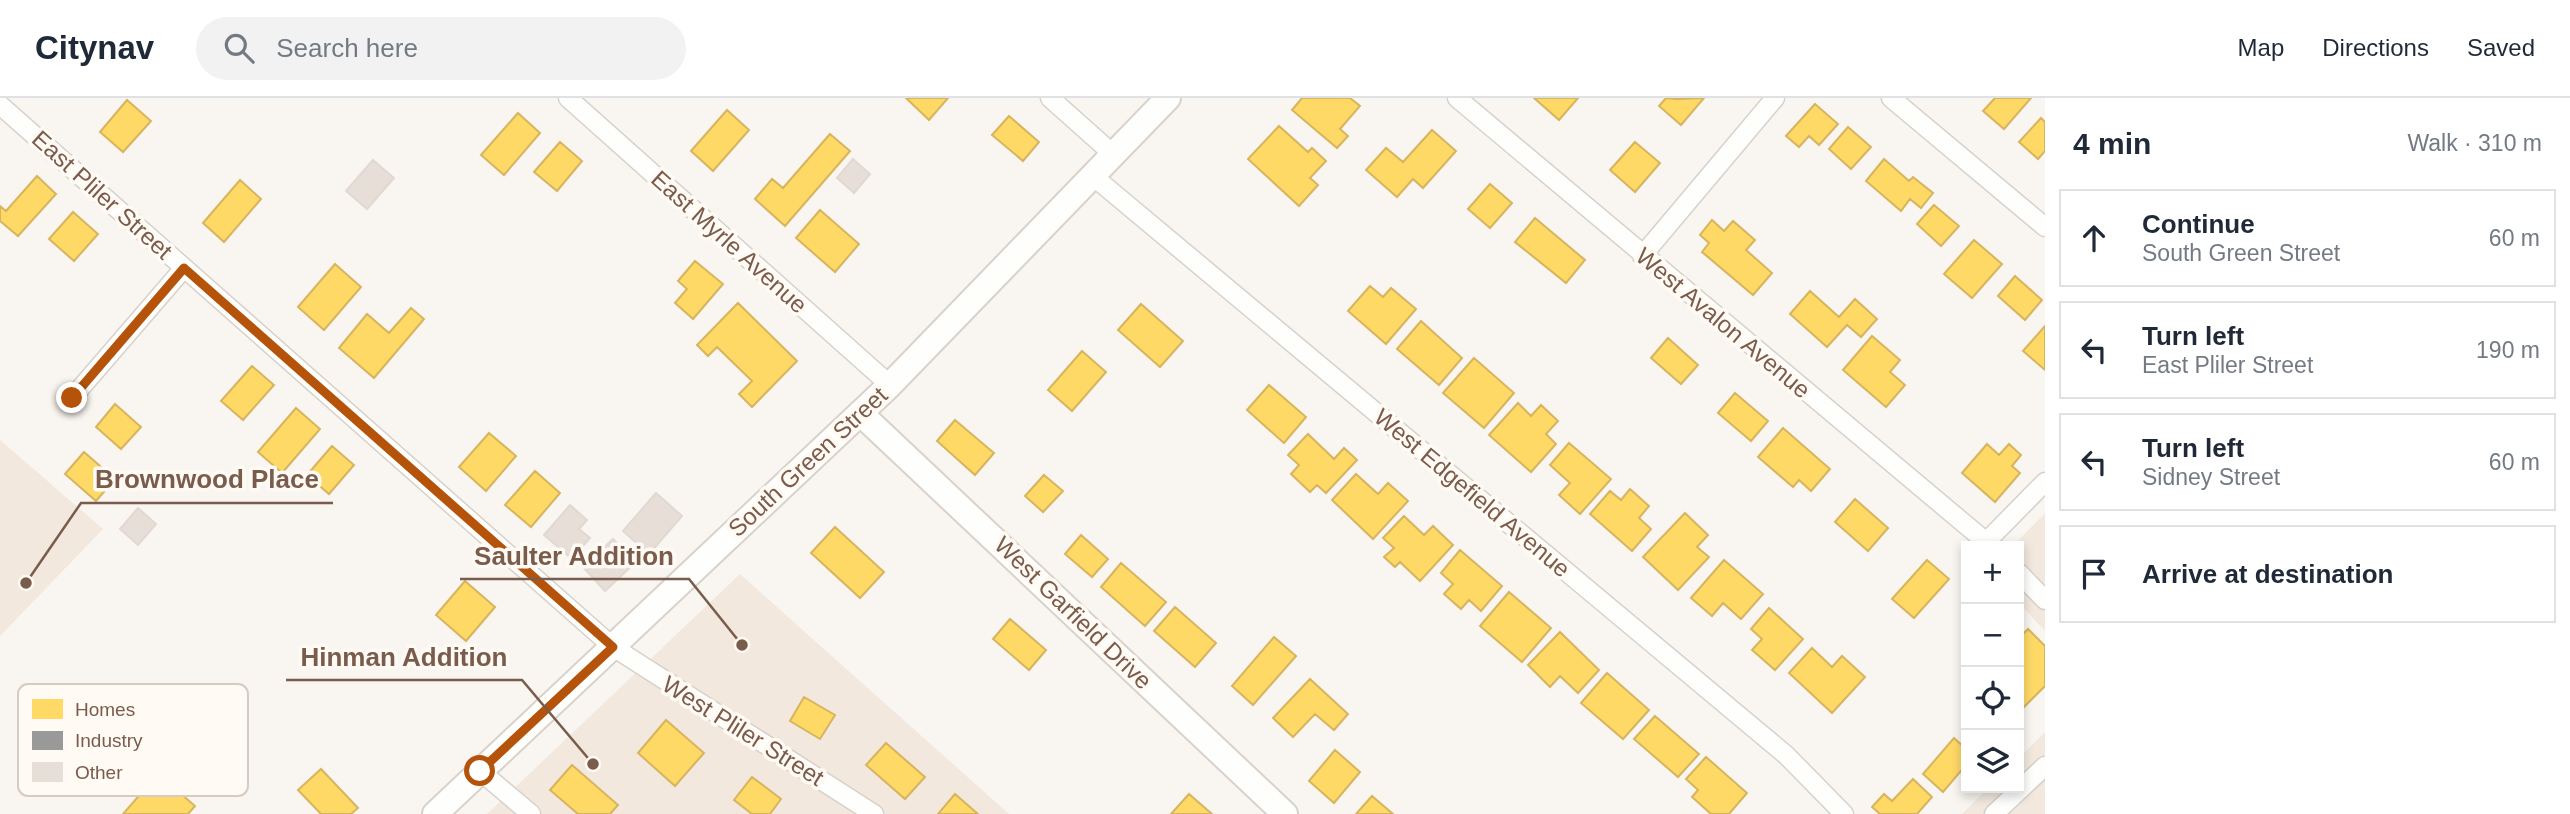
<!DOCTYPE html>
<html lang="en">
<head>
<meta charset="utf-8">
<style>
	body { margin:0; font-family:Helvetica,sans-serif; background:#f2f2f3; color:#1f2937 }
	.controls { position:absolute; right:21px; bottom:21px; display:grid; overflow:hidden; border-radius:0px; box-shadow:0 4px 10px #0003 }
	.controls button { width:63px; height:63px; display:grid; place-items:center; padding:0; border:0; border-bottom:2px solid #e0e1e3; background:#fff; color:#1f2937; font:35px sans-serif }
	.stop { position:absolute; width:21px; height:21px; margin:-16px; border:5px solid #b45309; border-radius:50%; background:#fff }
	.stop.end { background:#b45309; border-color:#fff; box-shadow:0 2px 7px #0008 }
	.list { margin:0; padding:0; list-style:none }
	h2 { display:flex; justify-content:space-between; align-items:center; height:91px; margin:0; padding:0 28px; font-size:30px }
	h2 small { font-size:23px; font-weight:400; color:#747a83 }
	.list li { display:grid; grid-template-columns:46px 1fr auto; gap:21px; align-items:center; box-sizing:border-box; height:98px; margin:0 14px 14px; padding:0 14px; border:2px solid #e0e1e3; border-radius:0px }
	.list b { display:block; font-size:26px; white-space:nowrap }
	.list p { margin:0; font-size:23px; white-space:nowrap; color:#747a83 }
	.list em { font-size:23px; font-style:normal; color:#747a83 }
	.icon { flex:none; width:38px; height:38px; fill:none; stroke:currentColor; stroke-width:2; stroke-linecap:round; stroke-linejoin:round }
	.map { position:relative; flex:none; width:2045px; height:716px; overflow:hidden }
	header { display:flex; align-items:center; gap:42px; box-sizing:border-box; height:98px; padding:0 35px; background:#fff; border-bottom:2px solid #e0e1e3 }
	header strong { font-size:33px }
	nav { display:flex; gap:38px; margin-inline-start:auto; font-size:24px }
	.search { width:490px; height:63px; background:#f2f2f3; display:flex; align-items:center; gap:18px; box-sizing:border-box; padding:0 24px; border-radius:38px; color:#747a83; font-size:26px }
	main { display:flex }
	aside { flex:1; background:#fff }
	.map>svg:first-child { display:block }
</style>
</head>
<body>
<header>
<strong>Citynav</strong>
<div class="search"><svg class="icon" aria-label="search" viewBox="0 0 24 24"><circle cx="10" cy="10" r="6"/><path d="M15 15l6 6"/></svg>Search here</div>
<nav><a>Map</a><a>Directions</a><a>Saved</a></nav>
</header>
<main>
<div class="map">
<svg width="2045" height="716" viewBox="0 0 2045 716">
	<rect width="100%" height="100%" fill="#f9f5f0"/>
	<path fill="#f2e8de" d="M0 342 103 431 0 538Z
		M2045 415V533L2019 505V448H2013Z
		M740 476 1009 716H487Z
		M2045 634V716H1962L1988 690H2019V660Z"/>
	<path fill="#ffd966" stroke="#d7b45e" stroke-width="2" d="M906 0H948L929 22Z
		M1302 0H1350L1360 8 1340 31 1348 38 1337 50 1292 12Z
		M1534 0H1578L1559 22Z
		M1666 0 1676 1 1704 0 1681 27 1659 8Z
		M1995 0H2031L2004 31 1983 13Z
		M127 2 151 23 123 54 100 34Z
		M1815 6 1838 26 1819 47 1809 38 1799 49 1786 38Z
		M727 12 749 32 713 73 691 53Z
		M518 15 540 35 504 77 481 57Z
		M1009 18 1039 44 1023 63 992 37Z
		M2041 20 2045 24V53L2038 61 2019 44Z
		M1279 28 1308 54 1312 50 1326 63 1310 80 1318 87 1299 108 1248 61Z
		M1848 29 1871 49 1851 71 1829 51Z
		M1432 32 1456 53 1423 90 1413 81 1397 99 1366 72 1386 50 1403 64Z
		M830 36 850 53 785 128 755 101 772 81 783 90Z
		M560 44 582 63 557 93 534 74Z
		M1635 44 1660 65 1635 94 1610 72Z
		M1884 61 1909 83 1913 79 1933 95 1921 110 1910 101 1901 113 1866 83Z
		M37 78 56 96 18 138 0 123V108L6 113Z
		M240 82 261 101 224 144 203 125Z
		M1490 86 1512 105 1490 130 1468 111Z
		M1934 107 1959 128 1941 148 1917 126Z
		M820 112 859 146 835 174 796 140Z
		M73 114 98 136 74 163 49 141Z
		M1535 120 1585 162 1566 185 1515 144Z
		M1712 122 1724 133 1733 123 1755 142 1746 152 1772 175 1753 197 1702 154 1709 145 1700 137Z
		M1974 142 2002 166 1972 200 1944 176Z
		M695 163 723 186 693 221 675 205 687 191 678 183Z
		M335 166 361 189 324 232 298 209Z
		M2015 178 2042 202 2025 222 1998 198Z
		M1370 188 1383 199 1391 190 1416 211 1386 246 1348 213Z
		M1810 193 1839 219 1855 201 1877 221 1861 239 1847 227 1827 249 1790 216Z
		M738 205 797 263 752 309 739 296 752 283 717 249 708 258 697 247Z
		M1141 206 1183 243 1160 269 1118 232Z
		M411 210 424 221 374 280 339 250 367 216 389 235Z
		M1421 223 1462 260 1439 287 1397 251Z
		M2045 228V272L2023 253Z
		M1872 238 1900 262 1890 274 1905 287 1886 309 1843 272Z
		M1668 240 1698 267 1681 286 1651 260Z
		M1082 253 1106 274 1072 313 1048 292Z
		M1474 260 1514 295 1484 330 1443 295Z
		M252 268 274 287 243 322 221 303Z
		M1269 287 1306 319 1284 345 1247 312Z
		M1735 295 1768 323 1751 343 1718 315Z
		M1518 305 1531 318 1541 307 1558 323 1546 336 1556 346 1531 374 1489 337Z
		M115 306 141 329 121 351 96 329Z
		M296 310 320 331 282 375 258 354Z
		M955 322 994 355 975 377 937 343Z
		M1783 330 1830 371 1811 393 1799 382 1793 389 1758 359Z
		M489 335 516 358 486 393 459 369Z
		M1308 336 1334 361 1344 350 1357 362 1326 395 1317 387 1310 394 1291 376 1299 367 1288 357Z
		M1569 345 1611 381 1580 416 1559 397 1570 385 1550 367Z
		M1987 346 1999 357 2009 346 2021 357 2012 368 2020 375 1995 404 1962 375Z
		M332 348 354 367 329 396 307 377Z
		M84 354 115 381 96 403 65 376Z
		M535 373 560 395 531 429 505 407Z
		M1356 376 1378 396 1388 385 1408 403 1373 441 1332 402Z
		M1044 377 1063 393 1043 414 1025 398Z
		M1630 391 1649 408 1639 420 1651 431 1632 453 1590 416 1610 393 1621 402Z
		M1855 401 1888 430 1868 453 1835 424Z
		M1685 415 1708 437 1697 449 1709 459 1678 492 1643 459Z
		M1404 418 1424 437 1433 428 1453 447 1420 483 1400 464 1395 469 1384 459 1394 450 1383 440Z
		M835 429 884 474 860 500 811 455Z
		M1081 437 1108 461 1092 479 1065 456Z
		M1460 452 1502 488 1481 513 1469 502 1461 511 1444 496 1453 486 1441 475Z
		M1724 462 1763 496 1741 521 1723 505 1712 518 1691 500Z
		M1927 462 1949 481 1914 520 1892 501Z
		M1121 465 1166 504 1145 528 1101 489Z
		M465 483 495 509 466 543 436 517Z
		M1509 494 1551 530 1522 564 1480 528Z
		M1175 509 1216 545 1195 569 1154 533Z
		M1769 510 1803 541 1775 572 1752 552 1762 541 1751 531Z
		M1010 521 1046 552 1029 572 993 541Z
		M2028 531 2045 548V588L2024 609 2019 604V540Z
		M1560 534 1599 572 1578 595 1560 578 1550 589 1528 567Z
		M1274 539 1296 558 1253 607 1232 588Z
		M1812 550 1832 569 1842 558 1865 579 1832 615 1789 575Z
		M1607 575 1649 612 1623 641 1581 605Z
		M1310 581 1348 616 1334 632 1315 616 1293 639 1273 620Z
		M804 599 835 617 820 641 790 623Z
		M1655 618 1699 656 1678 679 1634 641Z
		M666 622 704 655 675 688 638 655Z
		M1954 640 1966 651V667L1943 694 1923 676Z
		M886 645 925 679 905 701 866 667Z
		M1335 652 1360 674 1334 705 1309 683Z
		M1706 659 1747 695 1729 716H1711L1692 699 1698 692 1686 681Z
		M572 667 618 707 610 716H578L550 692Z
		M321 671 358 710 351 716H321L298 692Z
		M158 676 195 708 188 716H123Z
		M752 679 781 701 770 716H752L734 702Z
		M1913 681 1932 699 1917 716H1880L1872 709 1884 696 1892 703Z
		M955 696 978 716H938Z
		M1189 696 1212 716H1171Z
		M1372 698 1393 716H1356Z"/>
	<path fill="#e6ded7" stroke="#e2d8d2" stroke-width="2" d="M853 61 870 76 854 95 837 80Z
		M373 62 394 80 367 111 346 93Z
		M656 395 682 418 649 456 623 433Z
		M570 407 587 422 579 431 590 440 572 461 544 437Z
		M138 410 156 426 138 447 120 431Z
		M613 441 635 465 605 493 583 469Z"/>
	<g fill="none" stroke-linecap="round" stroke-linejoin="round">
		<defs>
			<path id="street" d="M568 0 890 287
				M1050 0 1114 57
				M1457 0 1991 448
				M1891 0 2045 129
				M0 7 613 549 874 716
				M1094 79 1786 657 1844 716
				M1642 158 1775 0
				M72 300 184 170
				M1986 444 2045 384
				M2019 475 2045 502
				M480 673 531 716
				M1994 716 2045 668"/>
			<path id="secondary" d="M860 315 1285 716
				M435 716 890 287 1168 0"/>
		</defs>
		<use href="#street" stroke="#d7d1cb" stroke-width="21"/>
		<use href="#secondary" stroke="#d9d2cb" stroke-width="28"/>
		<use href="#street" stroke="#fefefd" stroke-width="18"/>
		<use href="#secondary" stroke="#fefefd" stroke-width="24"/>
	</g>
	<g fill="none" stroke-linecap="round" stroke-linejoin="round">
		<path stroke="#b45309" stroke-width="9" d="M72 300 184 170 613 549 480 673"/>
	</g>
	<g text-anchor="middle" stroke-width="7" stroke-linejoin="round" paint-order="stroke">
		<g font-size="24" fill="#7a5c4d" stroke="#fffaf3">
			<text transform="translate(102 97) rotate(42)" y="8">East Pliler Street</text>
			<text transform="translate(729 144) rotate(42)" y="8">East Myrle Avenue</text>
			<text transform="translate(1723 225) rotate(40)" y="8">West Avalon Avenue</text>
			<text transform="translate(808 364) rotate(-43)" y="8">South Green Street</text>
			<text transform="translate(1472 395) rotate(40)" y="8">West Edgefield Avenue</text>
			<text transform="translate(1073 515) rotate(44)" y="8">West Garfield Drive</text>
			<text transform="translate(743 633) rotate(32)" y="8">West Pliler Street</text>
		</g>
	</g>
	<rect x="18" y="586" width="230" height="112" rx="10" fill="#fffaf3" stroke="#d7cbc1" stroke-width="2"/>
	<rect x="32" y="601" width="31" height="20" fill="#ffd966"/>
	<rect x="32" y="633" width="31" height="19" fill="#999"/>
	<rect x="32" y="664" width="31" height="20" fill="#e6ded7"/>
	<g font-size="19" fill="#7a5c4d">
		<text x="75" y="618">Homes</text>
		<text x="75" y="649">Industry</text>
		<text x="75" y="681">Other</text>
	</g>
	<path fill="none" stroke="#7a5c4d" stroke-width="2.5" d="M26 485L81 405H333M742 547L689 481H460M593 666L522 582H286"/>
	<g fill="#7a5c4d" stroke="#fffaf3" stroke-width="2.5">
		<circle cx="26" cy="485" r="7"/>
		<circle cx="742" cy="547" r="7"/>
		<circle cx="593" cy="666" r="7"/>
	</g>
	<g font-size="26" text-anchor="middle" font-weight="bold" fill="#7a5c4d" stroke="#fffaf3" stroke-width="7" stroke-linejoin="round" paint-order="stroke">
		<text x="207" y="390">Brownwood Place</text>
		<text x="574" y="467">Saulter Addition</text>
		<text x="404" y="568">Hinman Addition</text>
	</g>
</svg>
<div class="controls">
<button>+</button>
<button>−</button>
<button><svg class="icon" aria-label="locate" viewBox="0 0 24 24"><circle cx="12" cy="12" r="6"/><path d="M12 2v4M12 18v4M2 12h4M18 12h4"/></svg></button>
<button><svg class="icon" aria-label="layers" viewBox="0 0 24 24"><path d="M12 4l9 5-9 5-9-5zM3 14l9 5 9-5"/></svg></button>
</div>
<div class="stop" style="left:480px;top:673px"></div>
<div class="stop end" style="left:72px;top:300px"></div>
</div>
<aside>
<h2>4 min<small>Walk · 310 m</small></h2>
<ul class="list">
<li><svg class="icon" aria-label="ahead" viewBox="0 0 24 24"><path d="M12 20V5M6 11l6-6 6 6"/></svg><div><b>Continue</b><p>South Green Street</p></div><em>60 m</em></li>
<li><svg class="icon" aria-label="left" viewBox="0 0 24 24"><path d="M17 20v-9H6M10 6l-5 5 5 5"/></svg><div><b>Turn left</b><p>East Pliler Street</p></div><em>190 m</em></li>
<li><svg class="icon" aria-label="left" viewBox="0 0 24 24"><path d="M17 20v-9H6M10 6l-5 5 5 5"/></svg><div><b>Turn left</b><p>Sidney Street</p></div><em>60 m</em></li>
<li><svg class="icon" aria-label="arrive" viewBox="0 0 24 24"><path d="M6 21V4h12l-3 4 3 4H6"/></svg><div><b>Arrive at destination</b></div></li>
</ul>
</aside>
</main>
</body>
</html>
